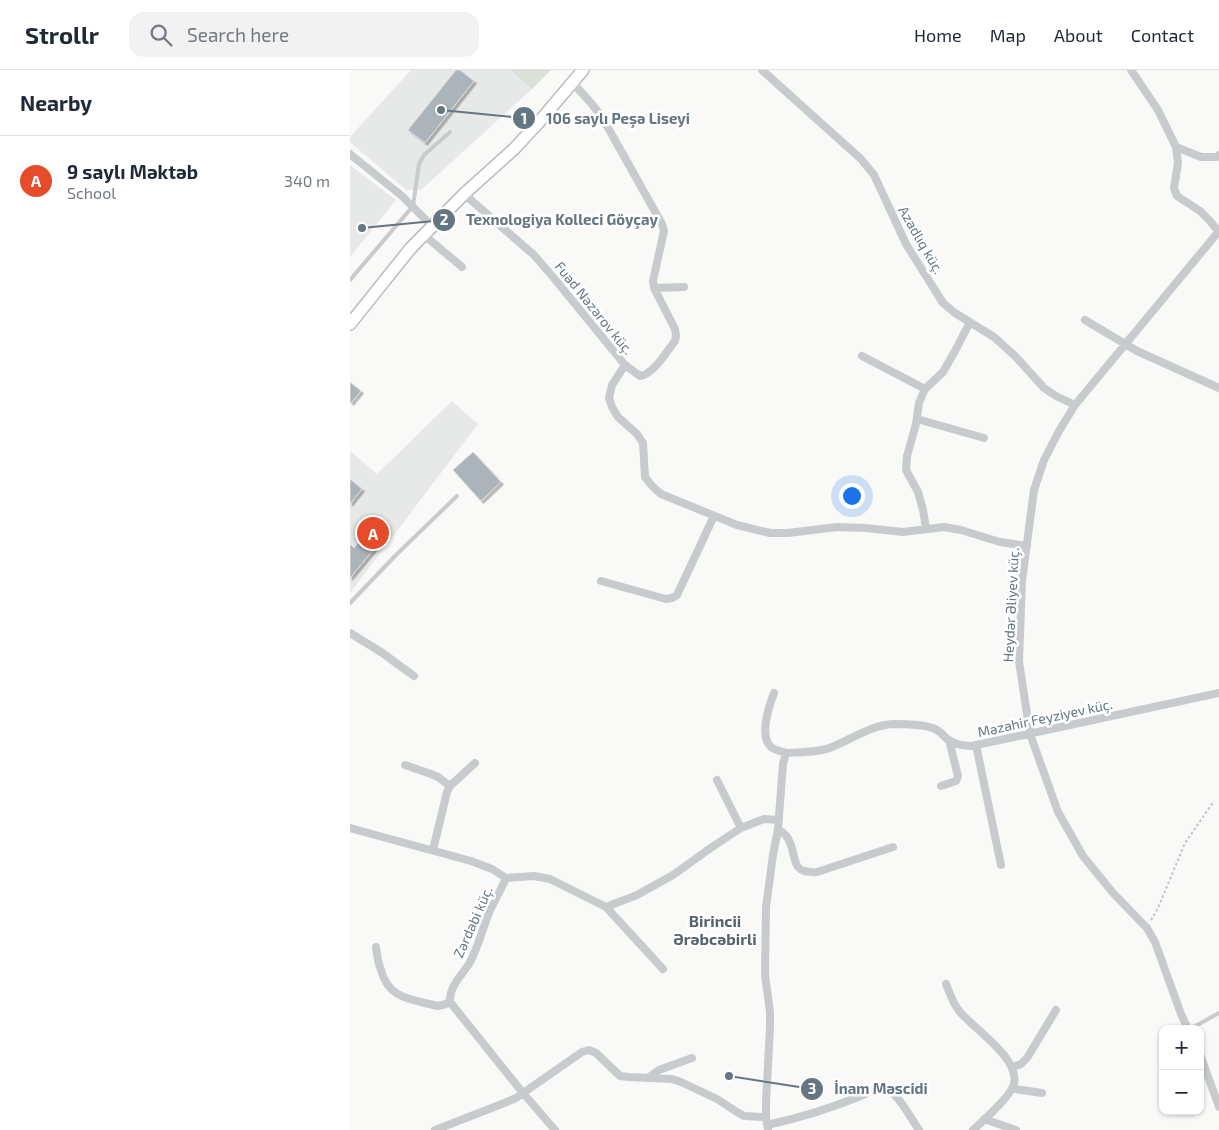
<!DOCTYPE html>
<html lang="en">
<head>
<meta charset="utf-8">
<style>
	body { margin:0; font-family:"Exo 2",sans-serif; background:#f2f2f3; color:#1f2937 }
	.controls { position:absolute; right:15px; bottom:15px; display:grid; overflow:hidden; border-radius:10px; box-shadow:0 1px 4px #0004 }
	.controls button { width:45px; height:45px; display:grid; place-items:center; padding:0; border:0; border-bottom:1px solid #e0e1e3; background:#fff; color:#1f2937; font:25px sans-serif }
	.you { position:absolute; left:501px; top:425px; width:18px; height:18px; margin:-12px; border:4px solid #fff; border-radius:50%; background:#1a73e8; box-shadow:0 0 0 8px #1a73e833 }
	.badge { display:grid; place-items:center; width:32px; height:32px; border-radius:50%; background:#e64c2a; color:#fff; font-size:16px; font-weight:700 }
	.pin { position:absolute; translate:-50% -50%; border:2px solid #fff; box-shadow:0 1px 5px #0006 }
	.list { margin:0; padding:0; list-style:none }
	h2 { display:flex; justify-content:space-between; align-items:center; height:65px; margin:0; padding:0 20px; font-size:21px }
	h2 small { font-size:16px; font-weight:400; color:#747a83 }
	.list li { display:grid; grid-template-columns:32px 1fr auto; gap:15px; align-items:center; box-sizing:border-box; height:90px; padding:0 20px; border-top:1px solid #e0e1e3 }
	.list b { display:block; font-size:19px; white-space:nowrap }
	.list p { margin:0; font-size:16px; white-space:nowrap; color:#747a83 }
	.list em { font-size:16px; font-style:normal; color:#747a83 }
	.icon { flex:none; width:28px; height:28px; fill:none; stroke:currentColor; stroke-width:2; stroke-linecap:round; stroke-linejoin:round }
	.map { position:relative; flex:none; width:869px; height:1060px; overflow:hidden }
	header { display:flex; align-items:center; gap:30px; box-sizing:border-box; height:70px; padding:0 25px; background:#fff; border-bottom:1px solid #e0e1e3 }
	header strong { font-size:24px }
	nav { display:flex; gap:28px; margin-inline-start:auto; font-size:18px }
	.search { width:350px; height:45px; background:#f2f2f3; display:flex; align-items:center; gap:12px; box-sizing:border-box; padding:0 18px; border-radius:15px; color:#747a83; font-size:19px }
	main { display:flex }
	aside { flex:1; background:#fff }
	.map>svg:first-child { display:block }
</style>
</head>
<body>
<header>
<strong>Strollr</strong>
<div class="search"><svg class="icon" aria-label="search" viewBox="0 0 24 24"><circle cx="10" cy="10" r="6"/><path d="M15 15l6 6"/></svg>Search here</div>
<nav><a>Home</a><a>Map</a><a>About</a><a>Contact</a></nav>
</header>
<main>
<aside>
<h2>Nearby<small></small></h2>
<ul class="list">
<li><span class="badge">A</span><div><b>9 saylı Məktəb</b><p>School</p></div><em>340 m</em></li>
</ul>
</aside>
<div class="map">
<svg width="869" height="1060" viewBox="0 0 869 1060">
	<defs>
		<filter id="shadow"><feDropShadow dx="2.5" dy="2.5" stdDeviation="0" flood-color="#0004"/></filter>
	</defs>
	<rect width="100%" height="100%" fill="#f9f9f7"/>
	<path fill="#e7e8e8" d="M61 0H160L182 19 71 120H56L0 72V67Z
		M0 95 46 130 0 187Z
		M102 331 128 354 0 523V381L27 404Z"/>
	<path fill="#dbe1d7" d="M160 0H201L182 19Z"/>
	<path fill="#abb4ba" stroke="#dbdbd9" filter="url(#shadow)" d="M106 0H110L124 11 75 73 58 60Z
		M0 312 11 321 1 333 0 332Z
		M123 382 151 412 131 431 103 400Z
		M0 409 12 419 0 434Z
		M22 456 34 467 0 508V474L4 478Z"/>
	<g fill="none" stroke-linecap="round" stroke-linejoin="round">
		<defs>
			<path id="secondary" d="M0 254 60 179 114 124 164 79 189 52 233 0"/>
		</defs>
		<use href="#secondary" stroke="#b7bdc1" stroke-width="14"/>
		<path stroke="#c1c3c5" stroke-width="2" stroke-dasharray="2.5 2.5" stroke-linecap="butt" d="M801 850 808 838 835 773 864 731"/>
		<path stroke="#c7cbce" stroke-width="4" d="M0 210 63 136 69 94 74 85 100 62
			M0 533 45 486 107 426
			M840 959 869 943"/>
		<path stroke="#c7cbce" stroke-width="8" d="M412 0 511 89 524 105 556 174 593 233 605 243 644 267 665 286 694 318 706 326 725 335
			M781 0 808 40 826 77 828 93 824 118 827 126 850 141 860 151 868 161
			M223 13 241 33 252 47 312 154 314 161 303 211 304 218 325 259 326 266 325 271C316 282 304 304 290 306L275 295
			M826 77 851 87H867L869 85
			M0 84 52 126 82 156
			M114 124 184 185 203 207 275 295 262 315 259 328 262 337 268 347 287 364 293 373 295 407 302 416 311 424 387 455 420 463H438L487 457 516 458 553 462 594 457 611 460 650 472 677 476
			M74 165 112 197
			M304 218 334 217
			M735 250 787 281 869 318
			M512 286 575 319
			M567 349 634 368
			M576 459 573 440 568 422 556 400 557 386 566 354 569 333 575 319 593 302 605 281 620 252
			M251 511 316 529 322 528 327 525 364 446
			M0 563 31 582 64 606
			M424 623C419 636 409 666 421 677 424 680 431 681 436 683
			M626 675 651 795
			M55 695 81 704 88 707 100 716
			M367 710 391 758
			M591 716 606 711 608 706 599 670
			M0 758 121 791 142 799 156 808C151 820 144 831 139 843 132 860 128 878 119 894 111 906 99 917 100 932L173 1023 205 1060
			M428 759C431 761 435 764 437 767 449 784 437 804 467 802L543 777
			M83 780 97 722 100 716 125 693
			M156 808 184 806 200 809 256 837 287 825 323 805 362 777 391 758 414 749 429 750
			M256 837 313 899
			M26 877C27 885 28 893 31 900 39 930 62 929 87 936L93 935 100 932
			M596 914C600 924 603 934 610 942 624 959 670 988 664 1014 661 1026 633 1051 623 1060
			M838 959 831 944 805 872 797 858 763 823 733 786 708 742 680 664 669 591 672 511 684 420 694 390 709 361 725 335 869 161
			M850 984 869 1037
			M662 997 671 994 677 988 706 940
			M298 1008 309 1000 342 988
			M665 1019 692 1023
			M634 1049 666 1060
			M417 1055C450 1048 482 1038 513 1025 521 1021 530 1016 538 1020 550 1026 561 1049 569 1060
			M85 1060 152 1034 166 1028 232 982 239 980 246 983 270 1006 278 1007 322 1009 331 1012 367 1029 387 1042 394 1046 416 1047
			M418 1060 416 1047V1032L420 957V942L415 905 416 837 423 785 428 759 433 694 436 683C450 682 468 683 482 677 502 669 521 655 543 654 555 654 574 654 585 659 590 661 593 665 597 669 605 675 613 676 622 676L869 623"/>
		<use href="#secondary" stroke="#fff" stroke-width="11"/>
	</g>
	<g text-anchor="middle" stroke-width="5" stroke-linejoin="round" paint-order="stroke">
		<g font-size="14" fill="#647682" stroke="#fff">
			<text transform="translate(571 170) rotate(60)" y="5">Azadlıq küç.</text>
			<text transform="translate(244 238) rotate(51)" y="5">Fuad Nəzərov küç.</text>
			<text transform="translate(661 535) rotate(-87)" y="5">Heydər Əliyev küç.</text>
			<text transform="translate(695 648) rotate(-12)" y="5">Məzahir Feyziyev küç.</text>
			<text transform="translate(123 852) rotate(-66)" y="5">Zərdabi küç.</text>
		</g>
		<g font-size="16" font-weight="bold" fill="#56646d" stroke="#fff">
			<text x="365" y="857">Birincii<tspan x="365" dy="18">Ərəbcəbirli</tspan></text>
		</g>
	</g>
	<path fill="none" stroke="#647682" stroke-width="2" d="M91 40L174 48M12 158L94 150M379 1006L462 1019"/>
	<g fill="#647682" stroke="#fff" stroke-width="2">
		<circle cx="91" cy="40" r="5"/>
		<circle cx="12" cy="158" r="5"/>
		<circle cx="379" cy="1006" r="5"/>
		<circle cx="174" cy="48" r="12"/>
		<circle cx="94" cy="150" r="12"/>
		<circle cx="462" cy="1019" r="12"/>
	</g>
	<g font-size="15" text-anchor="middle" font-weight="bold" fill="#fff">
		<text x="174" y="54">1</text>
		<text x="94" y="155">2</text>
		<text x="462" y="1024">3</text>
	</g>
	<g font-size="15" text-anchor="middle" font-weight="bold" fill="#647682" stroke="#fff" stroke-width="5" stroke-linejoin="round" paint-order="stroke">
		<text x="268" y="54">106 saylı Peşə Liseyi</text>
		<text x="212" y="155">Texnologiya Kolleci Göyçay</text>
		<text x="531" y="1024">İnam Məscidi</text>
	</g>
</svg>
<div class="controls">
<button>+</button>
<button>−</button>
</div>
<div class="you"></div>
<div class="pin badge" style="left:23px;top:463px">A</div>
</div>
</main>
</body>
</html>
